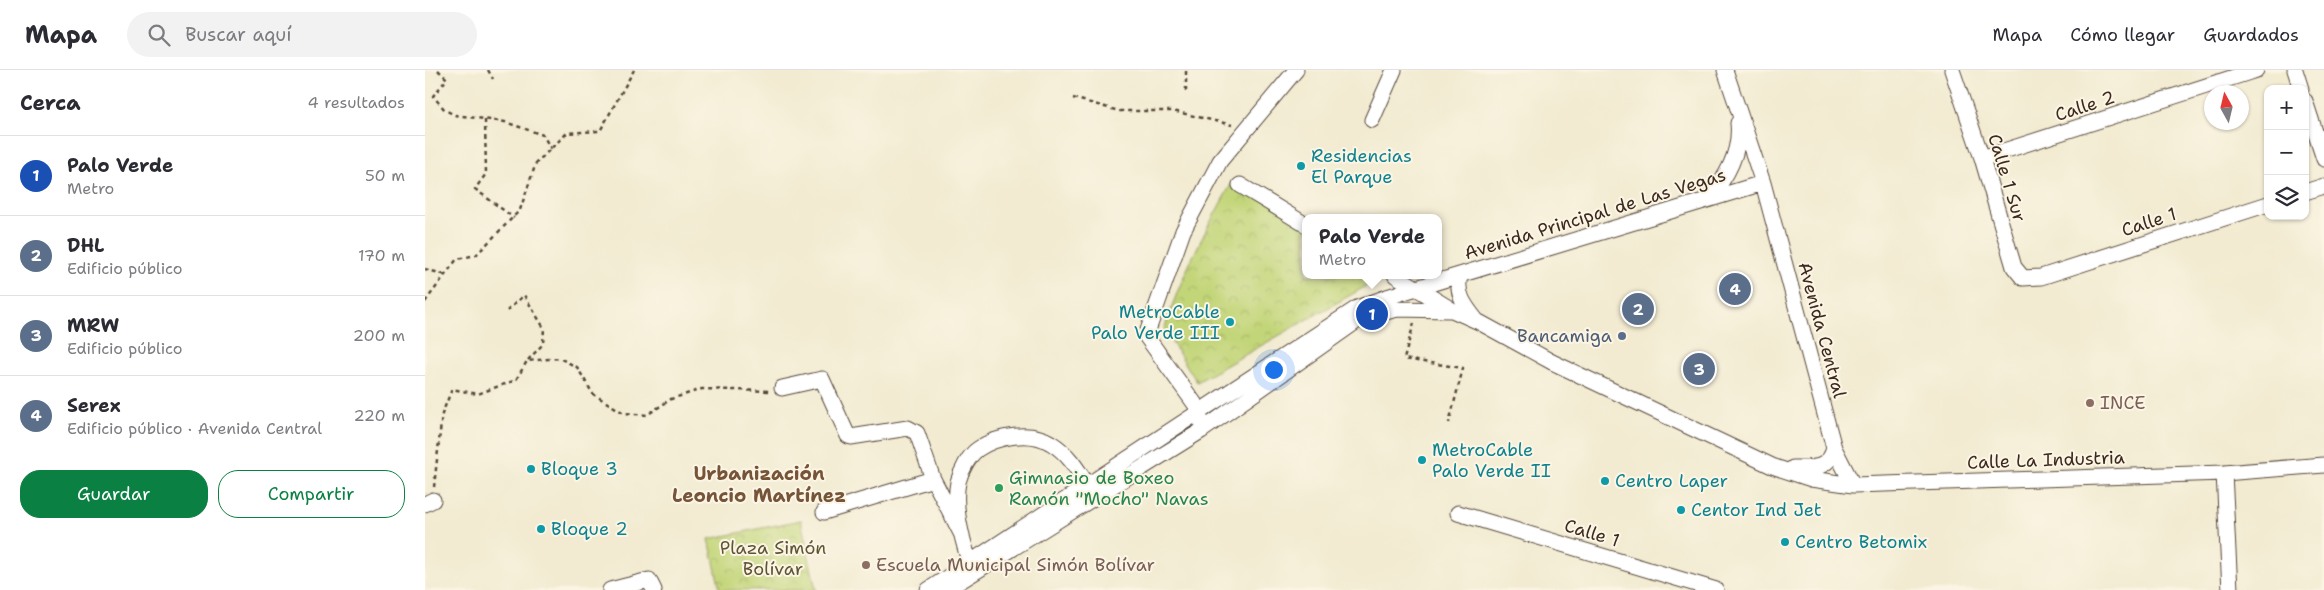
<!DOCTYPE html>
<html lang="es">
<head>
<meta charset="utf-8">
<style>
	body { margin:0; font-family:"Shantell Sans",sans-serif; background:#f2f2f3; color:#2b2b33 }
	.controls { position:absolute; right:15px; top:15px; display:grid; overflow:hidden; border-radius:10px; box-shadow:0 1px 4px #0004 }
	.controls button { width:45px; height:45px; display:grid; place-items:center; padding:0; border:0; border-bottom:1px solid #e1e1e2; background:#fff; color:#2b2b33; font:25px sans-serif }
	.compass { position:absolute; left:1779px; top:15px; width:45px; height:45px; border-radius:50%; background:#fff; box-shadow:0 1px 4px #0004; rotate:352deg }
	.you { position:absolute; left:848px; top:299px; width:18px; height:18px; margin:-12px; border:4px solid #fff; border-radius:50%; background:#1a73e8; box-shadow:0 0 0 8px #1a73e833 }
	.badge { display:grid; place-items:center; width:32px; height:32px; border-radius:50%; background:#0b8043; color:#fff; font-size:16px; font-weight:700 }
	.pin { position:absolute; translate:-50% -50%; border:2px solid #fff; box-shadow:0 1px 5px #0006 }
	.popup { position:absolute; left:877px; top:144px; width:140px; height:65px; box-sizing:border-box; display:grid; place-content:center; border-radius:10px; background:#fff; filter:drop-shadow(0 1px 4px #0005); font-size:16px; white-space:nowrap; color:#7c7c81 }
	.popup b { font-size:19px; color:#2b2b33 }
	.popup::after { content:''; position:absolute; left:50%; top:100%; margin-left:-10px; border:10px solid transparent; border-top-color:#fff }
	.list { margin:0; padding:0; list-style:none }
	h2 { display:flex; justify-content:space-between; align-items:center; height:65px; margin:0; padding:0 20px; font-size:21px }
	h2 small { font-size:16px; font-weight:400; color:#7c7c81 }
	.list li { display:grid; grid-template-columns:32px 1fr auto; gap:15px; align-items:center; box-sizing:border-box; height:80px; padding:0 20px; border-top:1px solid #e1e1e2 }
	.list b { display:block; font-size:19px; white-space:nowrap }
	.list p { margin:0; font-size:16px; white-space:nowrap; color:#7c7c81 }
	.list em { font-size:16px; font-style:normal; color:#7c7c81 }
	.actions { display:flex; gap:10px; padding:15px 20px }
	.actions a { flex:1; padding:11px 0; border:1px solid #0b8043; border-radius:20px; text-align:center; font-size:18px; color:#0b8043 }
	.actions .main { background:#0b8043; color:#fff }
	.icon { flex:none; width:28px; height:28px; fill:none; stroke:currentColor; stroke-width:2; stroke-linecap:round; stroke-linejoin:round }
	.map { position:relative; flex:none; width:1899px; height:520px; overflow:hidden }
	header { display:flex; align-items:center; gap:30px; box-sizing:border-box; height:70px; padding:0 25px; background:#fff; border-bottom:1px solid #e1e1e2 }
	header strong { font-size:24px }
	nav { display:flex; gap:28px; margin-inline-start:auto; font-size:18px }
	.search { width:350px; height:45px; background:#f2f2f3; display:flex; align-items:center; gap:12px; box-sizing:border-box; padding:0 18px; border-radius:28px; color:#7c7c81; font-size:19px }
	main { display:flex }
	aside { flex:1; background:#fff }
	.map>svg:first-child { display:block }
</style>
</head>
<body>
<header>
<strong>Mapa</strong>
<div class="search"><svg class="icon" aria-label="search" viewBox="0 0 24 24"><circle cx="10" cy="10" r="6"/><path d="M15 15l6 6"/></svg>Buscar aquí</div>
<nav><a>Mapa</a><a>Cómo llegar</a><a>Guardados</a></nav>
</header>
<main>
<aside>
<h2>Cerca<small>4 resultados</small></h2>
<ul class="list">
<li><span class="badge" style="background:#1a4fb4">1</span><div><b>Palo Verde</b><p>Metro</p></div><em>50 m</em></li>
<li><span class="badge" style="background:#5c6f8a">2</span><div><b>DHL</b><p>Edificio público</p></div><em>170 m</em></li>
<li><span class="badge" style="background:#5c6f8a">3</span><div><b>MRW</b><p>Edificio público</p></div><em>200 m</em></li>
<li><span class="badge" style="background:#5c6f8a">4</span><div><b>Serex</b><p>Edificio público · Avenida Central</p></div><em>220 m</em></li>
</ul>
<div class="actions"><a class="main">Guardar</a><a>Compartir</a></div>
</aside>
<div class="map">
<svg width="1899" height="520" viewBox="0 0 1899 520">
	<defs>
		<pattern id="park-crowns" width="20" height="18" patternUnits="userSpaceOnUse" patternTransform="scale(1.25)"><rect width="20" height="18" fill="#c2d578"/><path d="M2 6a3 3 0 1 1 6 0M12 15a3 3 0 1 1 6 0" fill="none" stroke="#a8b767"/></pattern>
	</defs>
	<rect width="100%" height="100%" fill="#fcf5e5"/>
	<filter id="ink" filterUnits="userSpaceOnUse"><feTurbulence type="fractalNoise" baseFrequency=".02" numOctaves="2"/><feDisplacementMap in="SourceGraphic" scale="10" xChannelSelector="R" yChannelSelector="G"/><feConvolveMatrix kernelMatrix="1 2 1 2 8 2 1 2 1" color-interpolation-filters="sRGB"/></filter>
	<filter id="wash" filterUnits="userSpaceOnUse"><feTurbulence type="fractalNoise" baseFrequency=".0096" numOctaves="4" result="noise"/><feDisplacementMap in="SourceGraphic" scale="20" xChannelSelector="R" yChannelSelector="G"/><feGaussianBlur stdDeviation="1.12" result="paint"/><feColorMatrix in="noise" values="0 0 0 0 0 0 0 0 0 0 0 0 0 0 0 0 0 1.4 0 .05"/><feComposite in="paint" operator="in"/></filter>
	<g filter="url(#wash)">
		<rect width="100%" height="100%" fill="#f2ebd1"/>
		<path fill="url(#park-crowns)" stroke="#7e804b" d="M808 111 881 153V205H961L772 312 739 260C755 207 781 159 808 111Z
			M376 450 391 520H295L284 469Z"/>
	</g>
	<g filter="url(#ink)">
		<g fill="none" stroke-linecap="round" stroke-linejoin="round">
			<defs>
				<path id="minor" d="M1300 0 1338 113 1409 378 1428 415
					M1527 0 1557 88 1589 197 1598 208 1616 207 1843 134
					M1870 0 1876 19
					M1880 31 1899 89
					M947 50 969 0
					M1557 88 1831 0
					M815 115 881 155
					M1880 122 1899 116
					M1284 128C1302 107 1316 82 1313 53
					M970 205 1027 240 1054 252 1127 292 1347 396 1386 409 1428 415 1799 403 1899 395
					M1035 206C1030 224 1041 237 1052 251
					M357 318 397 309 423 366 426 367 483 358 492 363 508 409 537 465
					M775 350V341L721 266 758 161 795 91 871 0
					M1368 398C1387 398 1404 400 1409 378
					M1799 403 1805 520
					M0 434 8 430
					M399 442 508 409
					M1033 443 1291 520
					M544 491C537 468 528 437 533 412 536 401 544 385 553 379 572 366 606 360 626 373 643 383 653 400 663 416
					M185 520 224 510 229 520
					M503 520 932 238 962 227 1338 113
					M521 520 776 361 936 248 973 239 1025 240"/>
			</defs>
			<use href="#minor" stroke="#564739" stroke-width="17"/>
			<path stroke="#564739" stroke-width="2.5" stroke-dasharray="4 4" stroke-linecap="butt" d="M13 0 22 9 8 26 20 40 30 45 80 52 118 65 126 79
				M63 0 68 9
				M761 21V0
				M648 28 694 41H748L807 55
				M60 50 61 104 50 119 89 148
				M0 199 21 205
				M0 232 32 189 51 185 95 140 111 93 142 63 175 61 209 0
				M82 241 99 225 119 258 118 274 103 290
				M989 253 979 289 1038 298 1024 353
				M9 417 17 344 27 319 53 324 66 319 91 310 102 291 134 288 152 297 168 324 199 343 222 345 246 329 277 319 344 321"/>
			<use href="#minor" stroke="#fff" stroke-width="15"/>
		</g>
	</g>
	<g fill="#0f9aa8" stroke="#fcf5e5" stroke-width="2">
		<circle cx="876" cy="96" r="5"/>
		<circle cx="805" cy="252" r="5"/>
		<circle cx="997" cy="390" r="5"/>
		<circle cx="106" cy="399" r="5"/>
		<circle cx="1180" cy="411" r="5"/>
		<circle cx="1256" cy="440" r="5"/>
		<circle cx="116" cy="459" r="5"/>
		<circle cx="1360" cy="472" r="5"/>
	</g>
	<circle fill="#5c6f8a" stroke="#fcf5e5" stroke-width="2" cx="1197" cy="266" r="5"/>
	<g fill="#8d6e63" stroke="#fcf5e5" stroke-width="2">
		<circle cx="1665" cy="333" r="5"/>
		<circle cx="441" cy="495" r="5"/>
	</g>
	<circle fill="#2e9e5b" stroke="#fcf5e5" stroke-width="2" cx="574" cy="418" r="5"/>
	<g text-anchor="middle" stroke-width="4" stroke-linejoin="round" paint-order="stroke">
		<g font-size="18" fill="#3b2a1e" stroke="#fcf5e5">
			<text transform="translate(1660 36) rotate(-18)" y="6">Calle 2</text>
			<text transform="translate(1582 108) rotate(73)" y="6">Calle 1 Sur</text>
			<text transform="translate(1170 144) rotate(-17)" y="6">Avenida Principal de Las Vegas</text>
			<text transform="translate(1724 152) rotate(-18)" y="6">Calle 1</text>
			<text transform="translate(1397 260) rotate(75)" y="6">Avenida Central</text>
			<text transform="translate(1621 390) rotate(-2)" y="6">Calle La Industria</text>
			<text transform="translate(1167 463) rotate(17)" y="6">Calle 1</text>
		</g>
		<g font-size="18" fill="#0d838f" stroke="#fcf5e5" text-anchor="start">
			<text x="886" y="92">Residencias<tspan x="886" dy="21">El Parque</tspan></text>
			<text x="795" y="248" text-anchor="end">MetroCable<tspan x="795" dy="21">Palo Verde III</tspan></text>
			<text x="1007" y="386">MetroCable<tspan x="1007" dy="21">Palo Verde II</tspan></text>
			<text x="116" y="405">Bloque 3</text>
			<text x="1190" y="417">Centro Laper</text>
			<text x="1266" y="446">Centor Ind Jet</text>
			<text x="126" y="465">Bloque 2</text>
			<text x="1370" y="478">Centro Betomix</text>
		</g>
		<g font-size="18" fill="#4e5e75" stroke="#fcf5e5" text-anchor="end">
			<text x="1187" y="272">Bancamiga</text>
		</g>
		<g font-size="18" fill="#785e54" stroke="#fcf5e5" text-anchor="start">
			<text x="1675" y="339">INCE</text>
			<text x="451" y="501">Escuela Municipal Simón Bolívar</text>
		</g>
		<g font-size="18" fill="#27864d" stroke="#fcf5e5" text-anchor="start">
			<text x="584" y="414">Gimnasio de Boxeo<tspan x="584" dy="21">Ramón "Mocho" Navas</tspan></text>
		</g>
		<g font-size="18" fill="#5d5534" stroke="#fcf5e5">
			<text x="348" y="484">Plaza Simón<tspan x="348" dy="21">Bolívar</tspan></text>
		</g>
		<g font-size="19" font-weight="bold" fill="#755438" stroke="#fcf5e5">
			<text x="334" y="410">Urbanización<tspan x="334" dy="22">Leoncio Martínez</tspan></text>
		</g>
	</g>
</svg>
<div class="controls">
<button>+</button>
<button>−</button>
<button><svg class="icon" aria-label="layers" viewBox="0 0 24 24"><path d="M12 4l9 5-9 5-9-5zM3 14l9 5 9-5"/></svg></button>
</div>
<svg class="compass" viewBox="-18 -18 36 36"><path d="M0-13l5 13h-10z" fill="#e53935"/><path d="M0 13l5-13h-10z" fill="#7c7c81"/></svg>
<div class="you"></div>
<div class="pin badge" style="left:947px;top:244px;background:#1a4fb4">1</div>
<div class="popup"><b>Palo Verde</b>Metro</div>
<div class="pin badge" style="left:1213px;top:239px;background:#5c6f8a">2</div>
<div class="pin badge" style="left:1274px;top:299px;background:#5c6f8a">3</div>
<div class="pin badge" style="left:1310px;top:219px;background:#5c6f8a">4</div>
</div>
</main>
</body>
</html>
